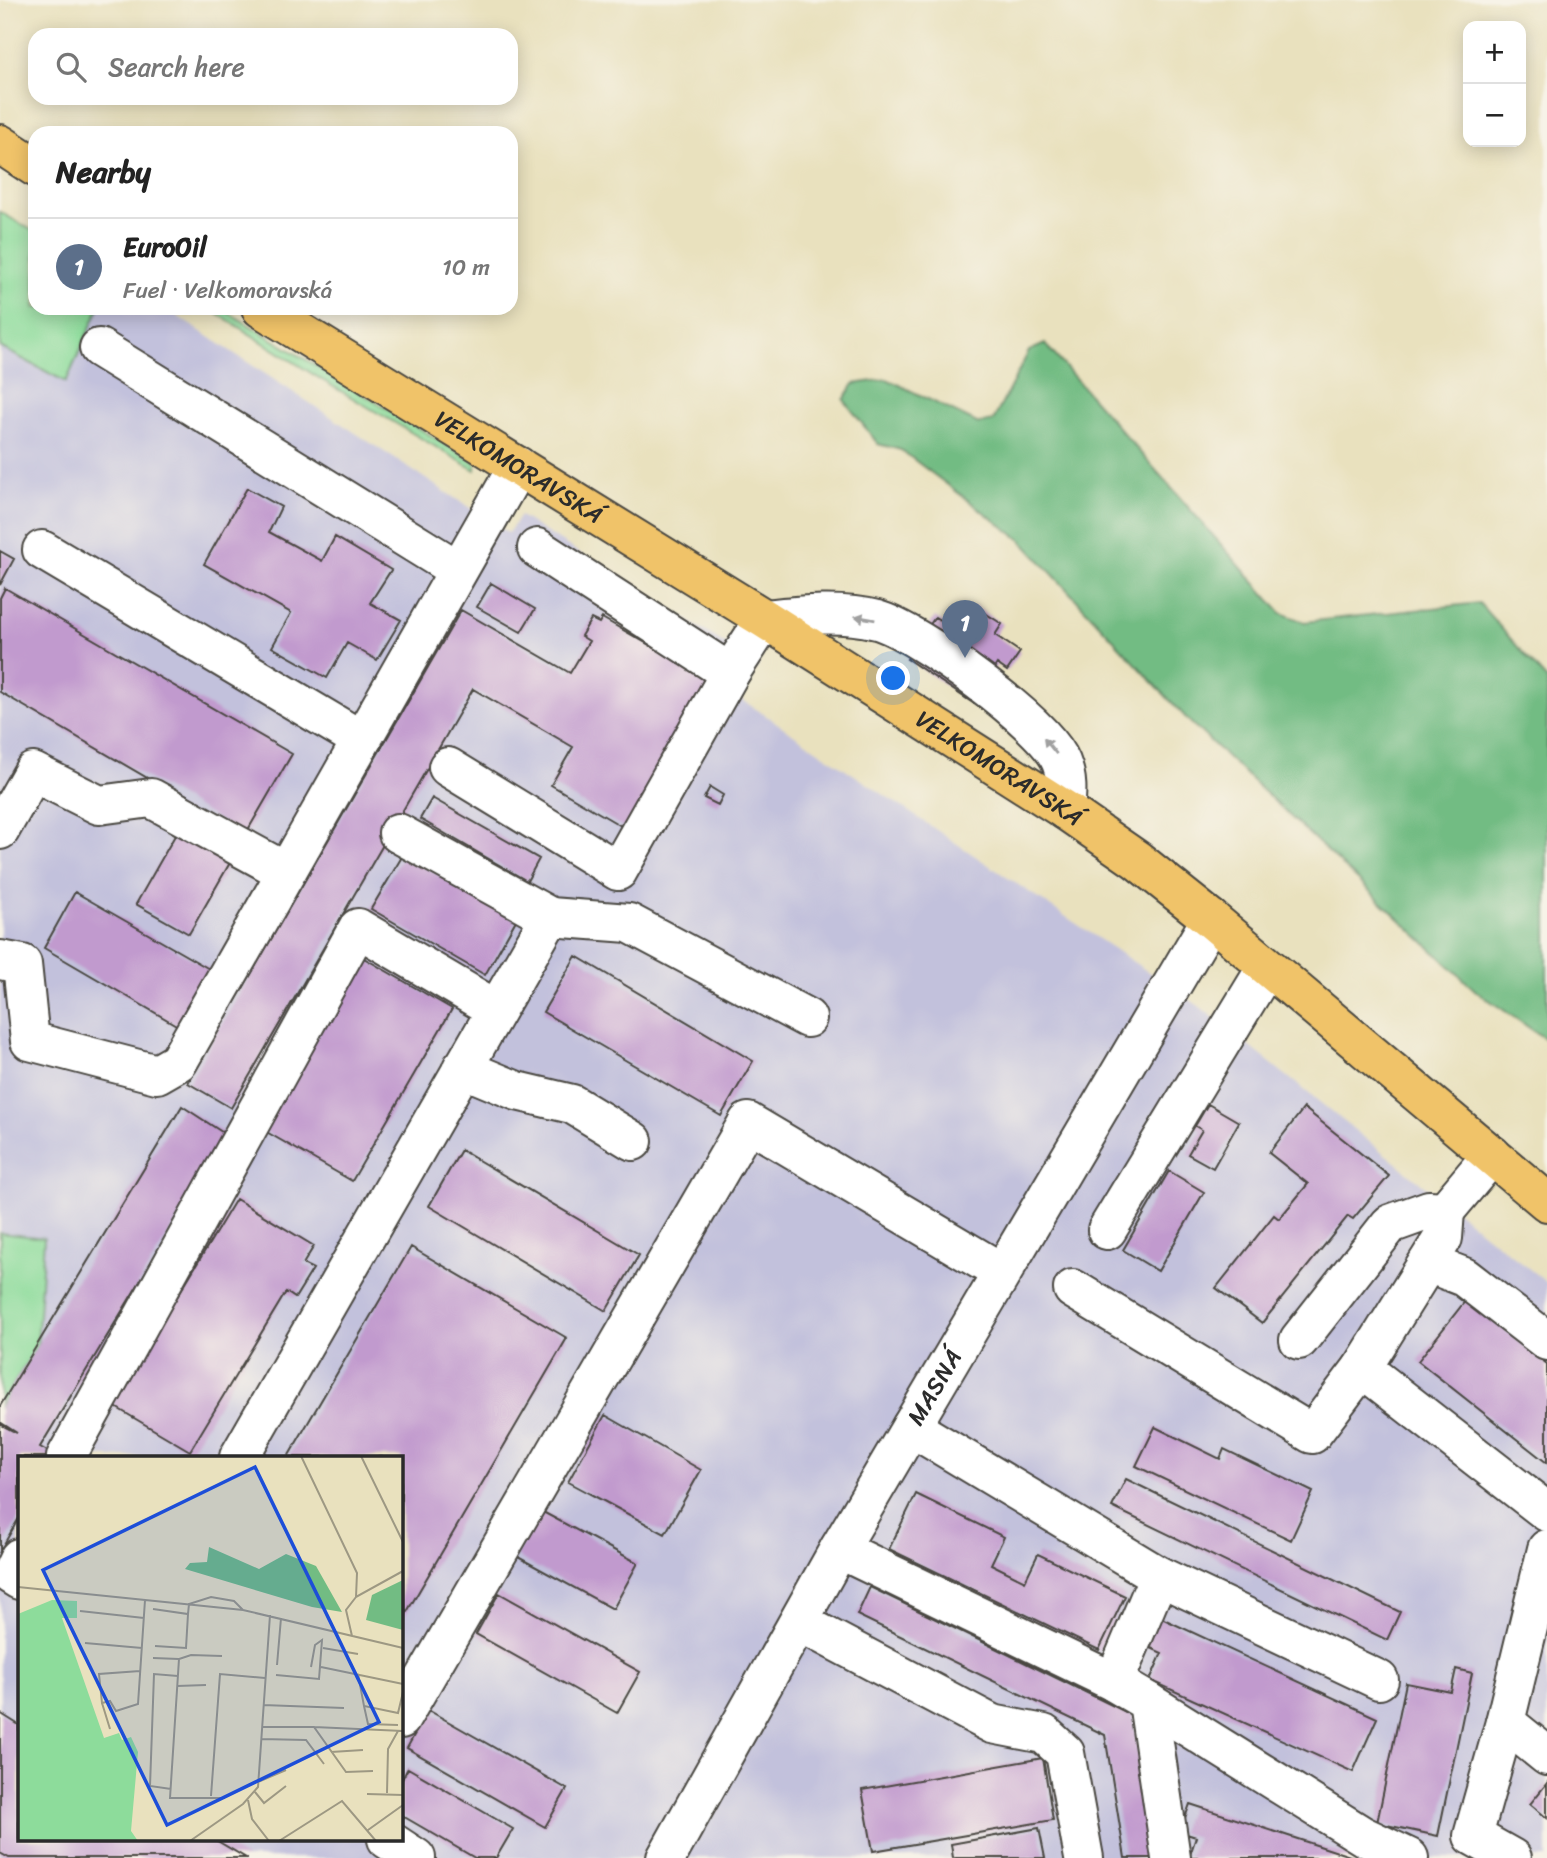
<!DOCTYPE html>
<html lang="en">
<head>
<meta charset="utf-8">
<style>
	body { margin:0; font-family:Sriracha,sans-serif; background:#f2f2f2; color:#222 }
	.controls { position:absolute; right:21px; top:21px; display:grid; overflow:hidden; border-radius:14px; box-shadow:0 4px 18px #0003 }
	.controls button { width:63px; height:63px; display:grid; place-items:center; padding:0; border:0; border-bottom:2px solid #e0e0e0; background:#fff; color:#222; font:35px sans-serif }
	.you { position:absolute; left:894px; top:679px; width:24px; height:24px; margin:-18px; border:5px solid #fff; border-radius:50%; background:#1a73e8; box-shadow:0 0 0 10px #1a73e833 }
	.badge { display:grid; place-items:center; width:46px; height:46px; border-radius:50%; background:#b45309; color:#fff; font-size:23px; font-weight:700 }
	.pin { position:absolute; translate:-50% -58px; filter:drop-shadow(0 2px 4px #0008) }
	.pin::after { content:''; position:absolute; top:37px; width:24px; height:21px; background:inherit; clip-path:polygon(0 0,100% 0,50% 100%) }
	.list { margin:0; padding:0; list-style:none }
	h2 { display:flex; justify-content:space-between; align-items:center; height:91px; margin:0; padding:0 28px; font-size:30px }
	h2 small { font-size:23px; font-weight:400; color:#767676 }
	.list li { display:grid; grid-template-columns:46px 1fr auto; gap:21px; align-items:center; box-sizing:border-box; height:98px; padding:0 28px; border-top:2px solid #e0e0e0 }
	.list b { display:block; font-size:26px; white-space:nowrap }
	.list p { margin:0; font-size:23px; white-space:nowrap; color:#767676 }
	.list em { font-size:23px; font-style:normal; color:#767676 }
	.icon { flex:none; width:38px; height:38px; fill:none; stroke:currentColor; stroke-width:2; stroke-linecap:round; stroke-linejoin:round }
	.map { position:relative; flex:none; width:1547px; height:1858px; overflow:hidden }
	.search { position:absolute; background:#fff; box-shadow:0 4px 18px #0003; left:28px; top:28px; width:490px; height:77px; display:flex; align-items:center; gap:18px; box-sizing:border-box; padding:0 24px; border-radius:21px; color:#767676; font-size:26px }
	.panel { position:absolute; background:#fff; box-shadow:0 4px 18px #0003; left:28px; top:126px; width:490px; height:189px; border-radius:21px }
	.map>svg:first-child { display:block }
</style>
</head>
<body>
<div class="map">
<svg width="1547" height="1858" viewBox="0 0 1547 1858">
	<rect width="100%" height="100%" fill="#f7f3e8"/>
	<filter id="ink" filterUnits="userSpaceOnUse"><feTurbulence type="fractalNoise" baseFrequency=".0143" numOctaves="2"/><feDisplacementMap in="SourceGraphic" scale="14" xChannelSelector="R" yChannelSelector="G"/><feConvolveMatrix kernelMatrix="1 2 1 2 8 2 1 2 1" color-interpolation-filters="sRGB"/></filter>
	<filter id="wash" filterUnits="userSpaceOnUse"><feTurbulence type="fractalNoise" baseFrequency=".00686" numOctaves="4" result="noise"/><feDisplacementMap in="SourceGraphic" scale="28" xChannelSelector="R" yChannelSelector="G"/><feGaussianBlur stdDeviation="1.57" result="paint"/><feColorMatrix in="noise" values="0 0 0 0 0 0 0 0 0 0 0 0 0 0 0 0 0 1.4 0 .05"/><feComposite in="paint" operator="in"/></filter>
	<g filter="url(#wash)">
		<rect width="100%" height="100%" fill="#e9e1be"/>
		<path fill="#c2c1dc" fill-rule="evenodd" d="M99 308H165L508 533 520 516 759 665 738 697 1199 1006 1547 1283V1858H0V1406L37 1346 44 1239 0 1233V347L66 382ZM19 1457H401V1839H19Z"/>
		<path fill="#8ddc9b" stroke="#5c8463" stroke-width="2" d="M0 212 35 232V308H99L66 382 0 347Z
			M209 308H221L476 463 475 470 322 380Z
			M0 1233 44 1238 37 1346 0 1406Z"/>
		<path fill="#72bc83" stroke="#4e7457" stroke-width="2" d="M1045 344 1281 613 1304 622 1479 603 1547 680V1040L1476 991 1190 722 1021 540 901 450 878 444 844 400 854 384 887 379 979 424 993 421 1029 351Z"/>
		<g id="blocks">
			<path fill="#c19ace" d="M247 488 281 507 269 532 322 561 335 537 391 570 370 603 401 620 377 660 347 643 327 678 272 647 291 613 204 564Z
				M0 551 14 559 0 585Z
				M491 583 535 609 521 632 477 607Z
				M5 588 292 754 245 835 0 692V598Z
				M974 606 1002 624 995 635 1020 652 1007 671 997 664 973 703 907 659 935 617 957 631Z
				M461 610 570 673 589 641 581 636 591 619 599 623 602 618 714 682 628 830 551 785 573 747 473 689 231 1108 188 1083Z
				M710 787 723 795 718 805 704 798Z
				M432 798 539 859 527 881 420 819Z
				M182 823 235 854 189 934 136 904Z
				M403 855 516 920 485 975 371 909Z
				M75 892 211 970 178 1026 44 948Z
				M576 956 753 1061 721 1116 543 1012Z
				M362 957 452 1009 352 1181 263 1130Z
				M1208 1104 1239 1122 1213 1168 1188 1154 1202 1130 1195 1126Z
				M182 1106 228 1136 40 1447 58 1457H19V1518L0 1551V1424L17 1433 0 1422V1406Z
				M1304 1108 1389 1176 1353 1219 1348 1216 1262 1323 1216 1288 1274 1215 1279 1219 1308 1184 1269 1153Z
				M461 1150 639 1255 606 1311 429 1206Z
				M1169 1171 1204 1192 1158 1271 1123 1250Z
				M236 1199 314 1246 303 1264 313 1269 295 1298 286 1292 190 1451 112 1405Z
				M411 1247 567 1338 401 1622V1457H288Z
				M1466 1300 1547 1364V1463L1418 1361Z
				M605 1415 701 1470 665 1534 568 1482Z
				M1155 1427 1220 1459 1224 1449 1313 1492 1291 1540 1136 1466Z
				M1126 1479 1400 1612 1387 1640 1112 1507Z
				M916 1494 1004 1537 991 1564 1025 1581 1038 1554 1125 1596 1099 1650 889 1549Z
				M541 1511 638 1563 613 1609 516 1556Z
				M870 1587 1132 1715 1156 1858H1125L1105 1735 857 1615Z
				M499 1593 640 1672 617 1713 476 1634Z
				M1155 1615 1377 1718 1353 1772 1150 1680 1162 1653 1142 1644Z
				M1456 1669 1472 1673 1438 1836 1377 1823 1406 1683 1451 1692Z
				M428 1710 567 1789 545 1827 407 1748Z
				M0 1713 19 1725V1839H214L246 1858H9L0 1853Z
				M1043 1758 1053 1820 873 1851 862 1790Z
				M408 1768 513 1829 496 1858H475L401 1815V1781Z
				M1547 1783V1818L1530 1804Z
				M1190 1804 1353 1857V1858H1189L1196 1837 1180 1832Z
				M1039 1828 1045 1858H953L951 1844Z"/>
		</g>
	</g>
	<g filter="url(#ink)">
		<use href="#blocks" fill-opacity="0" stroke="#484641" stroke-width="2"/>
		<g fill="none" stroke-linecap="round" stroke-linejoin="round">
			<defs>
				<g id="minor">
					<path d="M99 348 458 570"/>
					<path d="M537 548 730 673 765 619C803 615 840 611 877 620 917 631 1046 724 1061 762 1068 779 1067 792 1065 810"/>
					<path d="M42 550 361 740"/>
					<path d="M448 767 618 871 730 673"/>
					<path d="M0 830 33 772 99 805 151 798 286 872"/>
					<path d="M398 833 550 917"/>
					<path d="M0 960 22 964 30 1041 157 1074 178 1062 518 466"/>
					<path d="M462 1068 517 1091 572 1104 633 1141"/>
					<path d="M1445 1211 1492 1155"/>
					<path d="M1107 1230 1267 967"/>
					<path d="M1428 1263 1464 1277 1547 1341"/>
					<path d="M1073 1289 1312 1434 1362 1368 1443 1238 1445 1211 1429 1210 1390 1224 1299 1340"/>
					<path d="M1362 1368 1547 1512"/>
					<path d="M911 1427 1159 1576 1379 1680"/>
					<path d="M66 1457 358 928 495 1009"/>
					<path d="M239 1457 550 917 629 923 807 1018"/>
					<path d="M839 1549 1114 1682 1148 1702 1171 1858"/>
					<path d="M1547 1549 1505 1722 1547 1756"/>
					<path d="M19 1558 11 1575 19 1580"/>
					<path d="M799 1622 992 1724 1044 1734 1065 1753 1084 1858"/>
					<path d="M1114 1682 1159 1576"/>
					<path d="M1148 1702 1363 1836 1409 1858"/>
					<path d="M401 1719 748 1122 1001 1272"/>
					<path d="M1505 1722 1473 1836 1512 1858"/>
					<path d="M387 1839 416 1858"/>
					<path id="s1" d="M666 1858 839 1549 1211 919"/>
				</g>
				<g id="major">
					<path d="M0 144 35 167"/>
					<path id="s2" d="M261 308 765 619 1065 810 1137 860 1211 919 1547 1202"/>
				</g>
			</defs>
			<use href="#minor" stroke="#484641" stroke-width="42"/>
			<use href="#major" stroke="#484641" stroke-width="42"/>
			<use href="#minor" stroke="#fff" stroke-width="38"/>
			<use href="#major" stroke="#f0c369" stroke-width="38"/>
		</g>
		<defs><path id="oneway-solid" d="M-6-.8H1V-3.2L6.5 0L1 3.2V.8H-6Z" transform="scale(1.75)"/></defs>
		<g fill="#a0a0a0">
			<use href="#oneway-solid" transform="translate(865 618) rotate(-170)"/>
			<use href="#oneway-solid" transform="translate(1050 746) rotate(-129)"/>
		</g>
	</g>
	<g text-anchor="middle" stroke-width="6" stroke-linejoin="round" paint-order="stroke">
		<g font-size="24" fill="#2b2b2b" stroke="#f7f3e8">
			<text dy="8" stroke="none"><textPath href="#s2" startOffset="303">VELKOMORAVSKÁ</textPath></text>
			<text dy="8" stroke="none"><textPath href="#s2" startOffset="870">VELKOMORAVSKÁ</textPath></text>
			<text dy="8" stroke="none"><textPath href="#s1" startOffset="542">MASNÁ</textPath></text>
		</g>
	</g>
	<g transform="translate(18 1456)">
		<rect width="385" height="385" fill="#e9e1be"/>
		<path d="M34 144 59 145V162H44L86 282 101 277 104 284 113 281 120 296 113 375 120 385H0V158Z" fill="#8ddc9b"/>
		<path d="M191 91 241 113 268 98 298 110 324 156 294 151 167 113 172 107 189 106ZM385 124V174L348 164 354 139Z" fill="#72bc83"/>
		<path fill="none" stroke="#9d9883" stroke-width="2" d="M283 0 339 117 338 141 385 115M343 0 385 86M0 131 225 154 385 192M135 153 170 158 171 148 193 141 216 145 225 154M62 155 126 162M334 180 328 154 338 141M67 187 124 192M137 190 168 192 170 158M305 192 340 198M204 200 173 199 161 203 152 342H207M135 202 161 203M259 209 263 162M303 211 385 228M122 215 81 218 84 247 92 245 98 255 120 248 127 144M340 218 346 250 380 257 385 236M258 219 301 223 304 184 297 189 293 211M159 230 188 229M84 247 92 273M245 249 326 252M346 250 350 268 380 269M244 271H296L328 316 355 315M296 271 385 275M243 283 288 284 306 308M313 296 345 294M240 326 268 314M153 333 132 330 136 218 160 220M237 336 246 347 268 330M369 337 370 293 380 275M349 338 385 339M193 340 202 218 247 222M230 344 234 363 251 385M350 374 385 349M172 385 225 348 240 331 252 159M261 385 324 345 358 385"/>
		<path fill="#1d4ed8" fill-opacity="0.15" stroke="#1d4ed8" stroke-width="3.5" d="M237 11 361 266 149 369 25 114Z"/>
		<rect width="385" height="385" fill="none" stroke="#2b2b2b" stroke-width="3.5"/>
	</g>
</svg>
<div class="controls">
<button>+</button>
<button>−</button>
</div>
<div class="you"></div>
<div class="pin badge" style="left:965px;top:658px;background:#5c6f8a">1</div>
<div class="search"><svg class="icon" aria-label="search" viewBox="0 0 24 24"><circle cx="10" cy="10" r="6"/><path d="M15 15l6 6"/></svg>Search here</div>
<section class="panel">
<h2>Nearby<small></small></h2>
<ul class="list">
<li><span class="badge" style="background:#5c6f8a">1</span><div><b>EuroOil</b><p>Fuel · Velkomoravská</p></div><em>10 m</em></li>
</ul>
</section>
</div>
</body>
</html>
